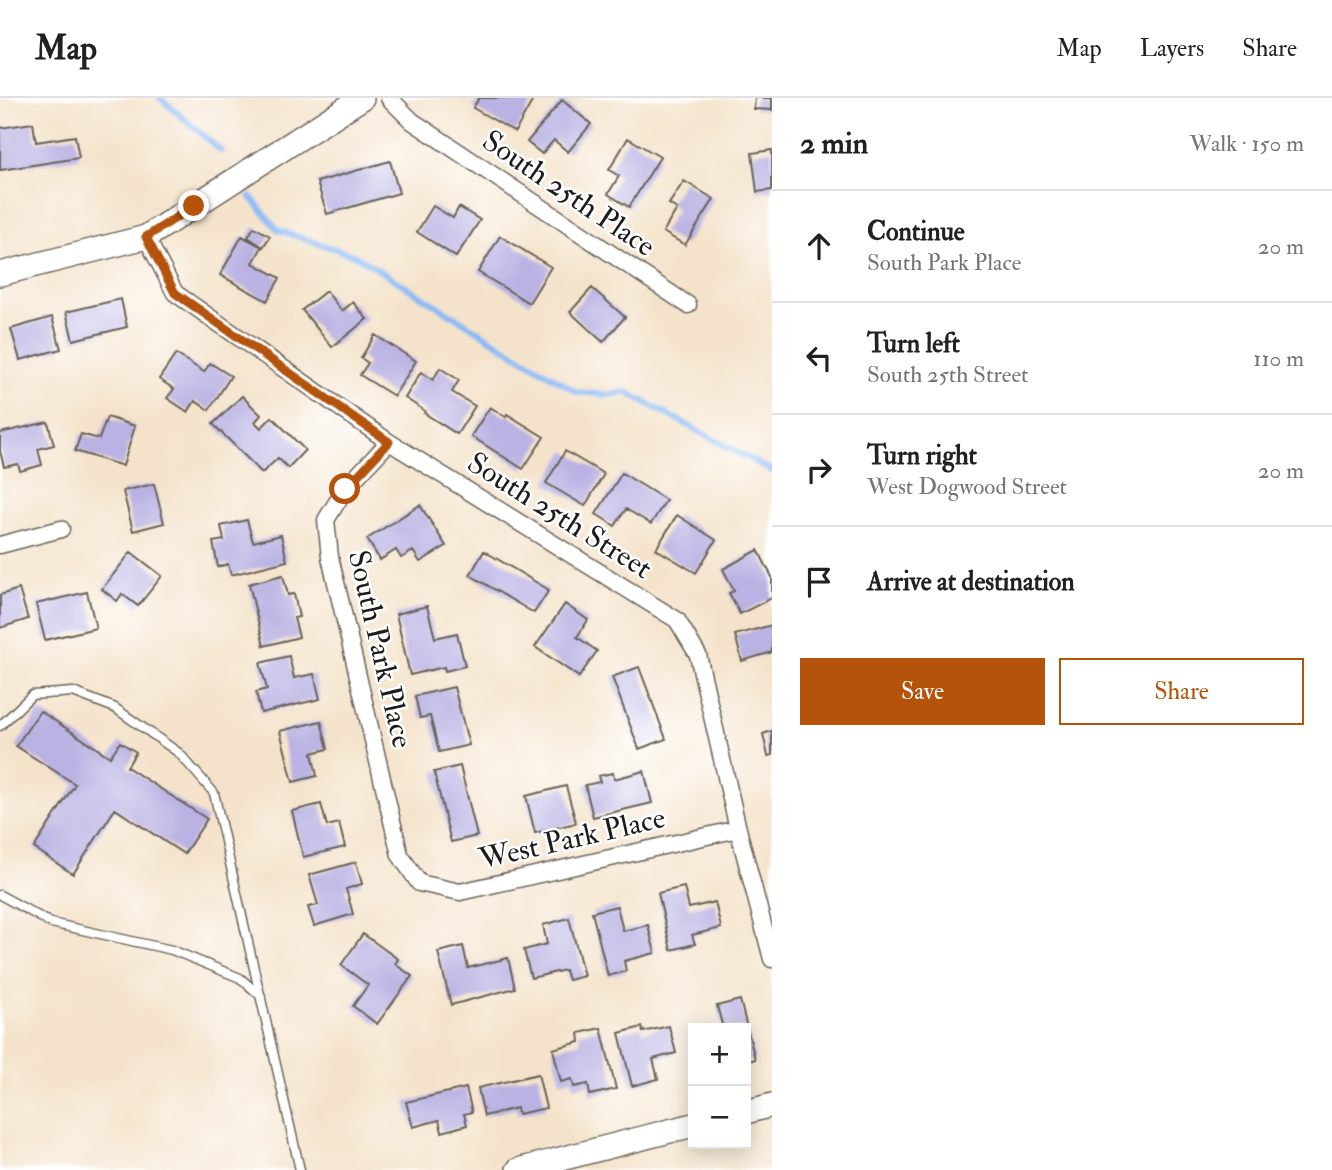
<!DOCTYPE html>
<html lang="en">
<head>
<meta charset="utf-8">
<style>
	body { margin:0; font-family:"IM FELL Double Pica",serif; background:#f2f2f2; color:#202124 }
	.controls { position:absolute; right:21px; bottom:21px; display:grid; overflow:hidden; border-radius:0px; box-shadow:0 4px 18px #0003 }
	.controls button { width:63px; height:63px; display:grid; place-items:center; padding:0; border:0; border-bottom:2px solid #e0e0e0; background:#fff; color:#202124; font:35px sans-serif }
	.stop { position:absolute; width:21px; height:21px; margin:-16px; border:5px solid #b45309; border-radius:50%; background:#fff }
	.stop.end { background:#b45309; border-color:#fff; box-shadow:0 2px 7px #0008 }
	.list { margin:0; padding:0; list-style:none }
	h2 { display:flex; justify-content:space-between; align-items:center; height:91px; margin:0; padding:0 28px; font-size:30px }
	h2 small { font-size:23px; font-weight:400; color:#757577 }
	.list li { display:grid; grid-template-columns:46px 1fr auto; gap:21px; align-items:center; box-sizing:border-box; height:112px; padding:0 28px; border-top:2px solid #e0e0e0 }
	.list b { display:block; font-size:26px; white-space:nowrap }
	.list p { margin:0; font-size:23px; white-space:nowrap; color:#757577 }
	.list em { font-size:23px; font-style:normal; color:#757577 }
	.actions { display:flex; gap:14px; padding:21px 28px }
	.actions a { flex:1; padding:16px 0; border:2px solid #b45309; border-radius:0px; text-align:center; font-size:24px; color:#b45309 }
	.actions .main { background:#b45309; color:#fff }
	.icon { flex:none; width:38px; height:38px; fill:none; stroke:currentColor; stroke-width:2; stroke-linecap:round; stroke-linejoin:round }
	.map { position:relative; flex:none; width:772px; height:1072px; overflow:hidden }
	header { display:flex; align-items:center; gap:42px; box-sizing:border-box; height:98px; padding:0 35px; background:#fff; border-bottom:2px solid #e0e0e0 }
	header strong { font-size:33px }
	nav { display:flex; gap:38px; margin-inline-start:auto; font-size:24px }
	main { display:flex }
	aside { flex:1; background:#fff }
	.map>svg:first-child { display:block }
</style>
</head>
<body>
<header>
<strong>Map</strong>
<nav><a>Map</a><a>Layers</a><a>Share</a></nav>
</header>
<main>
<div class="map">
<svg width="772" height="1072" viewBox="0 0 772 1072">
	<rect width="100%" height="100%" fill="#fff"/>
	<filter id="ink" filterUnits="userSpaceOnUse"><feTurbulence type="fractalNoise" baseFrequency=".0143" numOctaves="2"/><feDisplacementMap in="SourceGraphic" scale="14" xChannelSelector="R" yChannelSelector="G"/><feConvolveMatrix kernelMatrix="1 2 1 2 8 2 1 2 1" color-interpolation-filters="sRGB"/></filter>
	<filter id="wash" filterUnits="userSpaceOnUse"><feTurbulence type="fractalNoise" baseFrequency=".00686" numOctaves="4" result="noise"/><feDisplacementMap in="SourceGraphic" scale="28" xChannelSelector="R" yChannelSelector="G"/><feGaussianBlur stdDeviation="1.57" result="paint"/><feColorMatrix in="noise" values="0 0 0 0 0 0 0 0 0 0 0 0 0 0 0 0 0 1.4 0 .05"/><feComposite in="paint" operator="in"/></filter>
	<g filter="url(#wash)">
		<rect width="100%" height="100%" fill="#f4e3ca"/>
		<g fill="none" stroke-linecap="round" stroke-linejoin="round">
			<path stroke="#89b9f5" stroke-width="6" d="M160 0 221 53
				M250 98 278 132 356 158 577 294 607 297 626 294 772 373"/>
		</g>
		<g id="blocks">
			<path fill="#b9b2e3" d="M479 0H534L515 34 473 10Z
				M755 0H772V12L754 11Z
				M562 2 591 26 568 54 554 42 542 56 527 44Z
				M33 25 36 44 75 38 79 60 0 72V30Z
				M628 40 660 59 629 109 608 96 619 78 609 72Z
				M772 52V92L757 94 752 55Z
				M390 63 399 95 327 116 317 84Z
				M684 83 714 101 685 147 663 134 677 111 669 106Z
				M433 108 453 120 459 109 480 122 456 159 417 134Z
				M254 129 270 138 263 149 248 139Z
				M242 138 262 149 253 165 280 180 267 203 220 177Z
				M500 138 551 169 529 205 478 174Z
				M592 190 625 219 603 244 570 214Z
				M326 193 342 213 353 204 367 221 332 249 302 212Z
				M121 201 127 229 73 242 66 214Z
				M52 219 61 251 20 262 11 231Z
				M375 237 416 263 394 298 360 277 368 265 361 260Z
				M176 256 204 274 210 265 231 278 209 312 195 303 188 314 167 300 174 291 159 281Z
				M440 270 459 282 452 294 475 308 457 336 424 315 425 313 405 300 421 274 433 282Z
				M242 298 261 317 255 324 261 330 272 319 305 352 288 370 278 360 262 375 213 326Z
				M490 309 506 319 507 316 544 339 523 371 471 338Z
				M107 319 135 328 123 368 75 353 81 336 99 341Z
				M48 324 54 347 38 351 42 367 20 373 18 366 4 369 0 353V335Z
				M565 353 604 376 585 408 546 385Z
				M622 375 666 402 651 426 626 411 615 428 596 416Z
				M154 386 164 425 133 433 123 393Z
				M420 407 446 448 420 464 413 453 401 460 396 452 380 462 367 441Z
				M677 417 716 442 696 475 656 451Z
				M247 422 253 444 281 437 287 463 231 477 228 466 218 469 213 444 224 442 221 428Z
				M758 452 772 479V500L740 516 729 495 734 493 723 471Z
				M484 453 549 492 534 515 470 477Z
				M131 454 162 478 138 508 122 496 117 503 102 491Z
				M283 477 288 497 294 496 299 519 294 520 299 539 264 548 249 486Z
				M19 491 28 521 0 530V497Z
				M87 494 96 530 45 542 36 506Z
				M565 506 588 522 577 539 597 553 579 579 535 549Z
				M427 508 435 540 457 535 465 568 445 573 444 569 410 577 396 516Z
				M772 527V554L742 563 735 537Z
				M289 558 294 580 314 576 320 601 261 615 256 594 267 591 260 565Z
				M639 569 666 641 639 651 612 579Z
				M454 589 469 647 439 654 430 618 420 620 415 598Z
				M40 613 110 659 120 644 136 654 127 669 207 721 184 756 115 711 73 776 34 750 75 686 16 648Z
				M321 623 328 651 312 655 317 678 293 684 280 633Z
				M772 633V657L768 658 763 636Z
				M460 668 477 738 451 744 434 674Z
				M644 673 652 705 593 719 585 687 600 684 598 678 613 675 614 681Z
				M566 688 576 725 535 735 526 698Z
				M321 706 327 728 339 725 345 749 303 759 292 713Z
				M356 764 362 786 346 791 353 816 314 828 308 809 318 807 309 777Z
				M684 789 689 810 715 804 721 830 692 837 695 846 671 852 658 795Z
				M617 808 623 833 648 827 655 855 624 863 626 873 608 878 592 814Z
				M569 820 584 878 568 882 565 872 531 880 524 852 547 846 543 827Z
				M363 836 398 861 395 866 412 878 377 926 353 908 368 887 341 867Z
				M463 848 468 870 508 860 515 890 451 907 438 854Z
				M740 902 755 961 746 964V930H723L717 908Z
				M669 928 676 955 653 961 658 981 632 988 619 935 642 929 643 934Z
				M601 930 616 991 590 997 588 986 574 989 572 981 561 984 553 951 580 944 579 935Z
				M538 976 546 1010 518 1016 517 1010 484 1018 478 990Z
				M466 990 472 1014 464 1016 467 1027 442 1034 439 1022 413 1029 406 1004Z"/>
		</g>
	</g>
	<g filter="url(#ink)">
		<use href="#blocks" fill-opacity="0" stroke="#686259" stroke-width="2"/>
		<g fill="none" stroke-linecap="round" stroke-linejoin="round">
			<defs>
				<path id="lane" d="M0 628 32 597 73 594 115 610 179 655 214 695 300 1072
					M0 797 51 825 172 852 240 880 261 898"/>
				<path id="street" d="M389 0 412 23 688 207
					M146 139 175 195 389 344 677 522 698 557 738 731 772 861
					M389 344 345 391 326 422 330 459 400 757 419 785 460 794 738 731
					M0 447 61 431"/>
				<path id="secondary" d="M0 176 146 139 362 0
					M746 1014 772 1007
					M518 1072 693 1027"/>
			</defs>
			<use href="#lane" stroke="#686259" stroke-width="11"/>
			<use href="#street" stroke="#686259" stroke-width="19"/>
			<use href="#secondary" stroke="#686259" stroke-width="26"/>
			<use href="#lane" stroke="#fff" stroke-width="8"/>
			<use href="#street" stroke="#fff" stroke-width="16"/>
			<use href="#secondary" stroke="#fff" stroke-width="23"/>
		</g>
	</g>
	<g fill="none" stroke-linecap="round" stroke-linejoin="round" filter="url(#ink)">
		<path stroke="#b45309" stroke-width="9" d="M194 108 146 139 175 195 389 344 345 391"/>
	</g>
	<g text-anchor="middle" stroke-width="5" stroke-linejoin="round" paint-order="stroke">
		<g font-size="30" fill="#1c1c1c" stroke="#fff">
			<text transform="translate(569 95) rotate(34)" y="10">South 25th Place</text>
			<text transform="translate(560 417) rotate(32)" y="10">South 25th Street</text>
			<text transform="translate(381 551) rotate(77)" y="10">South Park Place</text>
			<text transform="translate(572 740) rotate(-13)" y="10">West Park Place</text>
		</g>
	</g>
</svg>
<div class="controls">
<button>+</button>
<button>−</button>
</div>
<div class="stop" style="left:345px;top:391px"></div>
<div class="stop end" style="left:194px;top:108px"></div>
</div>
<aside>
<h2>2 min<small>Walk · 150 m</small></h2>
<ul class="list">
<li><svg class="icon" aria-label="ahead" viewBox="0 0 24 24"><path d="M12 20V5M6 11l6-6 6 6"/></svg><div><b>Continue</b><p>South Park Place</p></div><em>20 m</em></li>
<li><svg class="icon" aria-label="left" viewBox="0 0 24 24"><path d="M17 20v-9H6M10 6l-5 5 5 5"/></svg><div><b>Turn left</b><p>South 25th Street</p></div><em>110 m</em></li>
<li><svg class="icon" aria-label="right" viewBox="0 0 24 24"><path d="M7 20v-9h11M14 6l5 5-5 5"/></svg><div><b>Turn right</b><p>West Dogwood Street</p></div><em>20 m</em></li>
<li><svg class="icon" aria-label="arrive" viewBox="0 0 24 24"><path d="M6 21V4h12l-3 4 3 4H6"/></svg><div><b>Arrive at destination</b></div></li>
</ul>
<div class="actions"><a class="main">Save</a><a>Share</a></div>
</aside>
</main>
</body>
</html>
